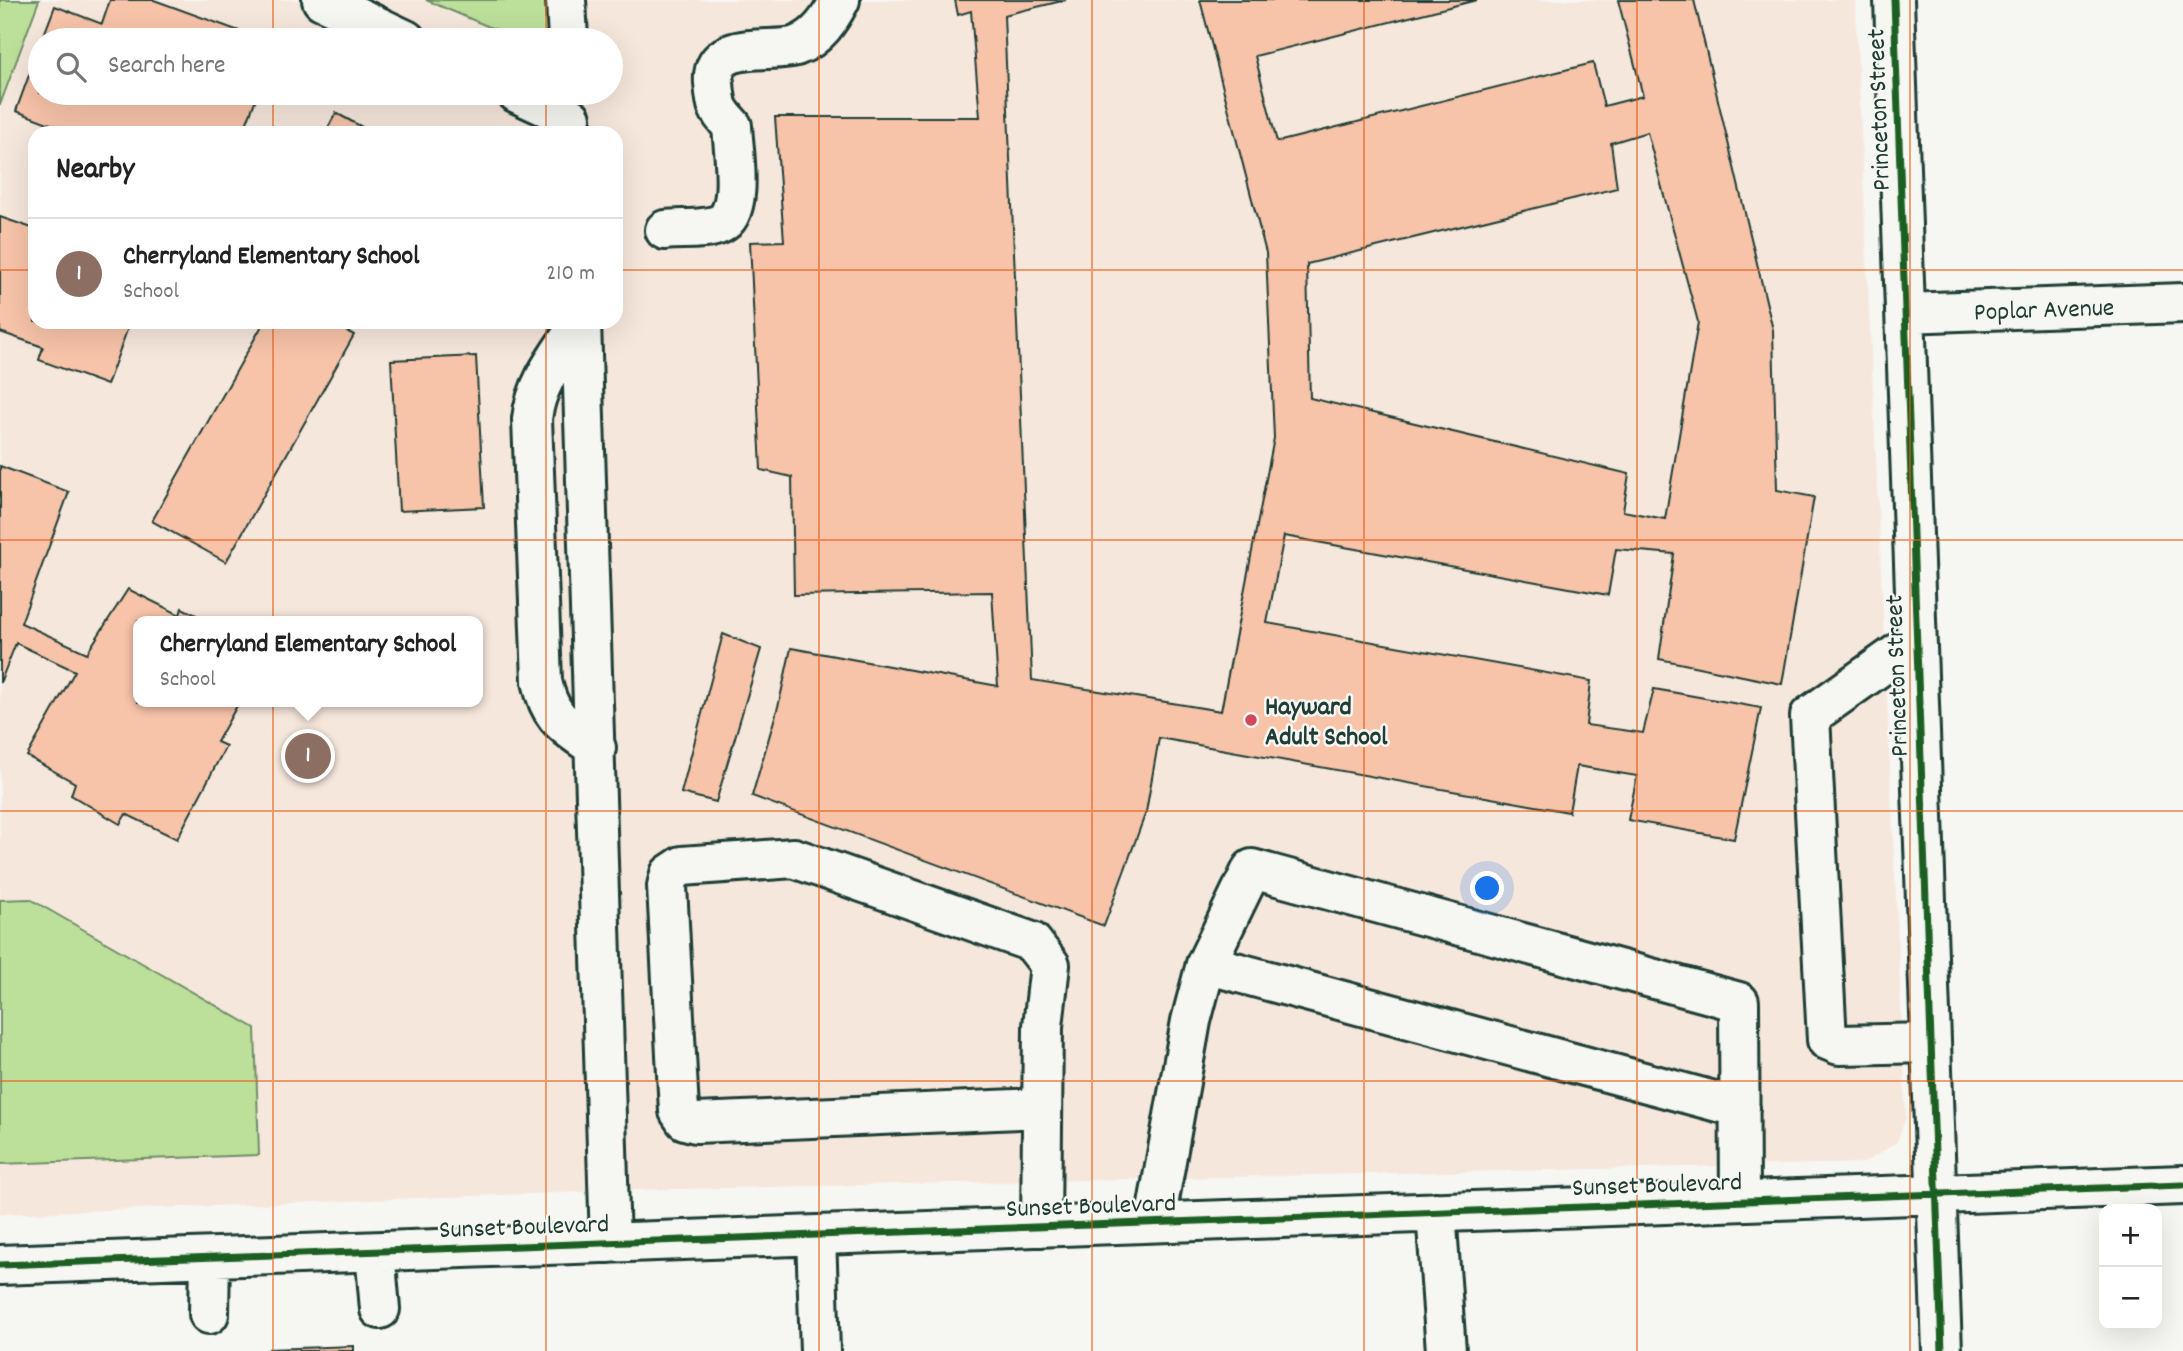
<!DOCTYPE html>
<html lang="en">
<head>
<meta charset="utf-8">
<style>
	body { margin:0; font-family:Dekko,sans-serif; background:#f2f2f2; color:#222 }
	.controls { position:absolute; right:21px; bottom:21px; display:grid; overflow:hidden; border-radius:14px; box-shadow:0 7px 28px #0002 }
	.controls button { width:63px; height:63px; display:grid; place-items:center; padding:0; border:0; border-bottom:2px solid #e0e0e0; background:#fff; color:#222; font:35px sans-serif }
	.you { position:absolute; left:1488px; top:889px; width:24px; height:24px; margin:-18px; border:5px solid #fff; border-radius:50%; background:#1a73e8; box-shadow:0 0 0 10px #1a73e833 }
	.badge { display:grid; place-items:center; width:46px; height:46px; border-radius:50%; background:#111827; color:#fff; font-size:23px; font-weight:700 }
	.pin { position:absolute; translate:-50% -50%; border:4px solid #fff; box-shadow:0 2px 7px #0006 }
	.popup { position:absolute; left:133px; top:616px; width:350px; height:91px; box-sizing:border-box; display:grid; place-content:center; border-radius:14px; background:#fff; filter:drop-shadow(0 2px 5px #0005); font-size:23px; white-space:nowrap; color:#767676 }
	.popup b { font-size:26px; color:#222 }
	.popup::after { content:''; position:absolute; left:50%; top:100%; margin-left:-14px; border:14px solid transparent; border-top-color:#fff }
	.list { margin:0; padding:0; list-style:none }
	h2 { display:flex; justify-content:space-between; align-items:center; height:91px; margin:0; padding:0 28px; font-size:30px }
	h2 small { font-size:23px; font-weight:400; color:#767676 }
	.list li { display:grid; grid-template-columns:46px 1fr auto; gap:21px; align-items:center; box-sizing:border-box; height:112px; padding:0 28px; border-top:2px solid #e0e0e0 }
	.list b { display:block; font-size:26px; white-space:nowrap }
	.list p { margin:0; font-size:23px; white-space:nowrap; color:#767676 }
	.list em { font-size:23px; font-style:normal; color:#767676 }
	.icon { flex:none; width:38px; height:38px; fill:none; stroke:currentColor; stroke-width:2; stroke-linecap:round; stroke-linejoin:round }
	.map { position:relative; flex:none; width:2183px; height:1351px; overflow:hidden }
	.search { position:absolute; background:#fff; box-shadow:0 7px 28px #0002; left:28px; top:28px; width:595px; height:77px; display:flex; align-items:center; gap:18px; box-sizing:border-box; padding:0 24px; border-radius:38px; color:#767676; font-size:26px }
	.panel { position:absolute; background:#fff; box-shadow:0 7px 28px #0002; left:28px; top:126px; width:595px; height:203px; border-radius:21px }
	.map>svg:first-child { display:block }
</style>
</head>
<body>
<div class="map">
<svg width="2183" height="1351" viewBox="0 0 2183 1351">
	<rect width="100%" height="100%" fill="#f6f6f2"/>
	<filter id="ink" filterUnits="userSpaceOnUse"><feTurbulence type="fractalNoise" baseFrequency=".0143" numOctaves="2"/><feDisplacementMap in="SourceGraphic" scale="14" xChannelSelector="R" yChannelSelector="G"/><feConvolveMatrix kernelMatrix="1 2 1 2 8 2 1 2 1" color-interpolation-filters="sRGB"/></filter>
	<g filter="url(#ink)">
		<path fill="#f6e7dc" fill-rule="evenodd" d="M0 0H426L520 40H40V93H611V40H588L587 0H1855L1906 1117 1897 1142 1864 1163 633 1190 0 1214ZM35 133H616V322H35ZM138 621H478V702H138Z"/>
		<path fill="#bce09a" stroke="#6e8e67" stroke-width="2" d="M0 0H39L0 105Z
			M426 0H587L588 40H520Z
			M30 899 255 1028 259 1155 0 1164V900Z"/>
		<path fill="#f7c3a9" stroke="#1f3d34" stroke-width="2" fill-rule="evenodd" d="M110 0H154L264 40H42L55 6 102 24Z
			M955 0H1066L1004 15 1032 680 1221 711 1274 438 1266 253 1200 0H1477L1255 56 1277 142 1593 63 1604 106 1643 96 1618 0H1694L1773 330 1777 490 1814 497 1782 684 1659 659 1674 554 1616 549 1608 595 1284 536 1267 623 1591 681 1586 725 1643 733 1654 689 1761 708 1734 839 1628 820 1637 776 1577 766 1569 812 1159 738 1146 812 1104 926 752 796 779 703 791 648 998 686 992 592 794 595 792 477 761 470 750 242 784 241 775 117H980L971 11 958 15ZM1647 132 1698 322 1665 519 1623 511 1629 474 1310 398 1307 264 1617 188 1611 143Z
			M40 45V93H258L243 133H74L16 111Z
			M336 113 373 133H325Z
			M0 217 35 229V322H130L107 385 39 360 43 347 0 332Z
			M264 322H330L354 335 226 562 152 521Z
			M476 356 484 507 399 511 391 360Z
			M0 466 69 492 21 623 87 653 128 589 180 615 182 608 208 621H138V702H239L217 742 226 746 177 839 126 814 120 824 71 795 75 783 27 756 75 671 16 643 0 683Z
			M723 634 761 649 716 802 681 793Z
			M354 1346V1351H269V1349Z"/>
		<g fill="none" stroke-linecap="round" stroke-linejoin="round">
			<defs>
				<path id="minor" d="M322 0 406 40
					M566 0 568 40
					M1894 0 1942 1351
					M517 93 571 118
					M665 230C681 228 705 231 720 224 745 213 733 149 732 126 716 109 716 106 714 83 710 38 771 54 796 46 818 38 830 19 840 0
					M1905 313 2183 303
					M581 322 610 1243
					M581 322C561 353 536 381 532 419L542 681C550 720 566 726 596 748
					M1914 642 1810 716 1827 1040 1839 1045 1930 1043
					M1206 964 1740 1108
					M1040 1108 696 1123 685 1120 679 1111 667 886 670 874 682 866 794 858 1032 942 1050 965 1043 1026 1041 1227
					M1436 1212 1446 1351
					M1155 1222 1191 1021 1206 964 1252 869 1739 1002 1740 1201
					M816 1236 820 1351
					M375 1252 380 1309
					M0 1265 2183 1185
					M209 1314 210 1258"/>
			</defs>
			<use href="#minor" stroke="#1f3d34" stroke-width="44"/>
			<use href="#minor" stroke="#f6f6f2" stroke-width="38"/>
			<defs>
				<path id="cycleway" d="M1894 0 1942 1351
					M0 1265 2183 1185"/>
			</defs>
			<use href="#cycleway" stroke="#f6f6f2" stroke-width="11"/>
			<use href="#cycleway" stroke="#1b5e20" stroke-width="7"/>
		</g>
	</g>
	<path fill="none" stroke="#e8590c" stroke-width="2" stroke-opacity="0.55" d="M273 0V40M546 0V40M819 0V1351M1092 0V1351M1364 0V1351M1637 0V1351M1910 0V1351M273 93V133M546 93V133M0 270H35M616 270H2183M273 322V1351M546 322V1351M0 540H2183M0 811H2183M0 1081H2183"/>
	<circle fill="#d1495b" stroke="#f6f6f2" stroke-width="2.5" cx="1251" cy="720" r="7"/>
	<g text-anchor="middle" stroke-width="5" stroke-linejoin="round" paint-order="stroke">
		<g font-size="26" fill="#1f3d34" stroke="#f6f6f2">
			<text transform="translate(1877 110) rotate(-92)" y="9">Princeton Street</text>
			<text transform="translate(2044 308) rotate(-2)" y="9">Poplar Avenue</text>
			<text transform="translate(1895 676) rotate(-92)" y="9">Princeton Street</text>
			<text transform="translate(1657 1183) rotate(-2)" y="9">Sunset Boulevard</text>
			<text transform="translate(1091 1204) rotate(-2)" y="9">Sunset Boulevard</text>
			<text transform="translate(524 1225) rotate(-2)" y="9">Sunset Boulevard</text>
		</g>
		<g font-size="26" font-weight="bold" fill="#1f3d34" stroke="#f6f6f2" text-anchor="start">
			<text x="1265" y="714">Hayward<tspan x="1265" dy="30">Adult School</tspan></text>
		</g>
	</g>
</svg>
<div class="controls">
<button>+</button>
<button>−</button>
</div>
<div class="you"></div>
<div class="pin badge" style="left:308px;top:756px;background:#8d6e63">1</div>
<div class="popup"><b>Cherryland Elementary School</b>School</div>
<div class="search"><svg class="icon" aria-label="search" viewBox="0 0 24 24"><circle cx="10" cy="10" r="6"/><path d="M15 15l6 6"/></svg>Search here</div>
<section class="panel">
<h2>Nearby<small></small></h2>
<ul class="list">
<li><span class="badge" style="background:#8d6e63">1</span><div><b>Cherryland Elementary School</b><p>School</p></div><em>210 m</em></li>
</ul>
</section>
</div>
</body>
</html>
